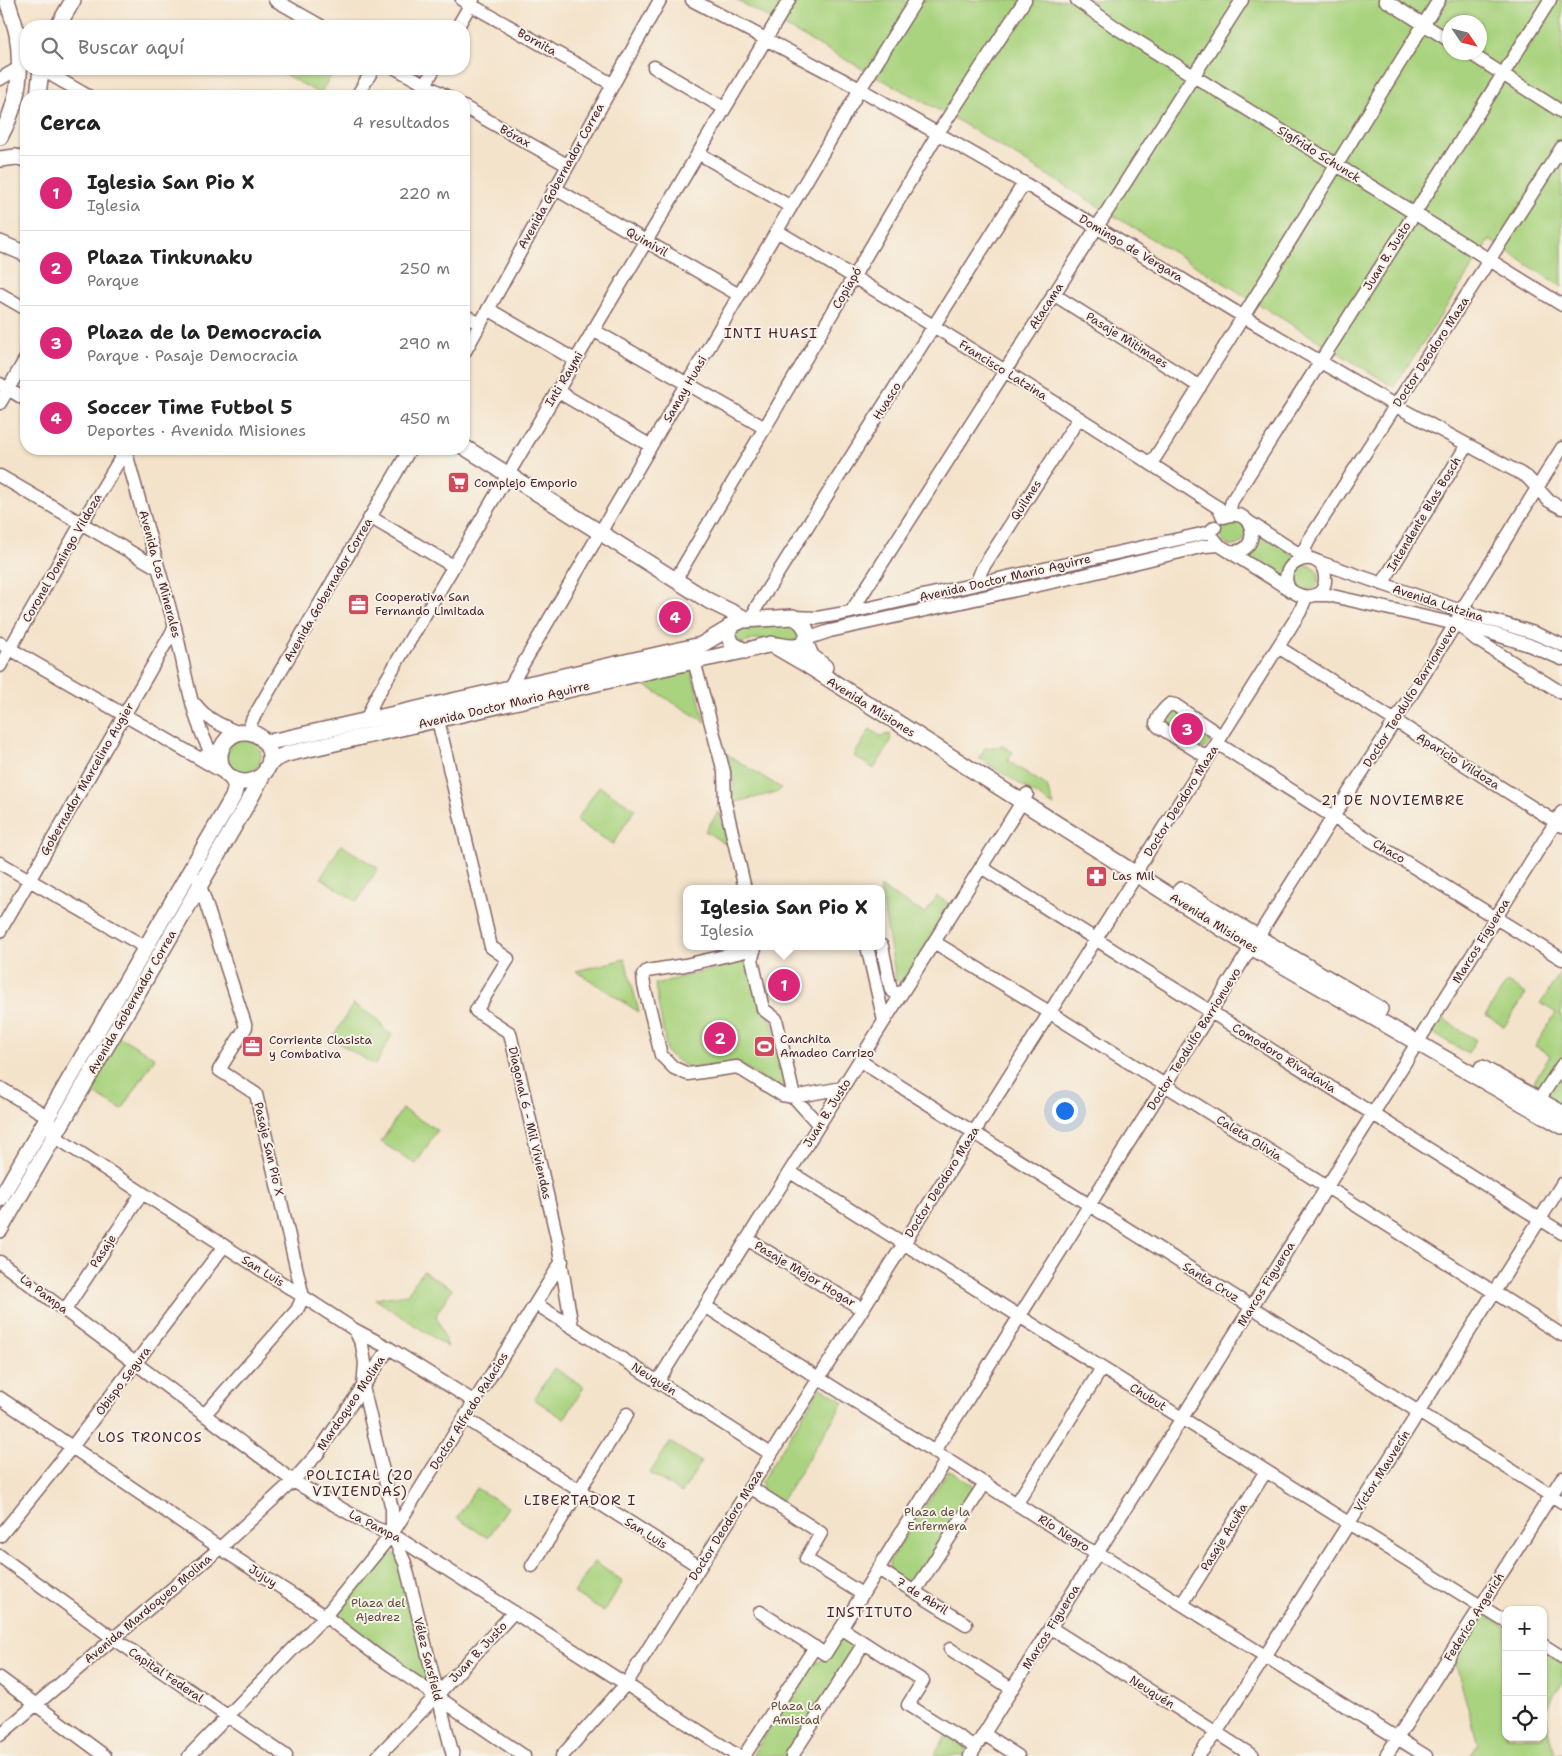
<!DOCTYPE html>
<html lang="es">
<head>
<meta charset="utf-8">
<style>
	body { margin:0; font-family:"Shantell Sans",sans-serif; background:#f6f6f6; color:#222 }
	.controls { position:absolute; right:15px; bottom:15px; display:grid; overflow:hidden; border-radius:10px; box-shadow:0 1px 4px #0004 }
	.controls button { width:45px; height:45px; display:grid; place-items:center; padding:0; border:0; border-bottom:1px solid #e0e0e0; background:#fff; color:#222; font:25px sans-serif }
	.compass { position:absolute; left:1442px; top:15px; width:45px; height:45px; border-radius:50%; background:#fff; box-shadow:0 1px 4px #0004; rotate:125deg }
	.you { position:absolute; left:1064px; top:1110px; width:18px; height:18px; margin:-12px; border:4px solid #fff; border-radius:50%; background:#1a73e8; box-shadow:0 0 0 8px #1a73e833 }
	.badge { display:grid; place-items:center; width:32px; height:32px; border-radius:50%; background:#db2777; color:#fff; font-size:16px; font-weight:700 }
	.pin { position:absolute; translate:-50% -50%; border:2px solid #fff; box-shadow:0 1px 5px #0006 }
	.popup { position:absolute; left:683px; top:885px; width:202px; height:65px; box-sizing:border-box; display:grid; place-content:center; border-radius:10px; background:#fff; filter:drop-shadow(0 1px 4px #0005); font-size:16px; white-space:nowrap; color:#767676 }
	.popup b { font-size:19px; color:#222 }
	.popup::after { content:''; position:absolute; left:50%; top:100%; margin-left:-10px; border:10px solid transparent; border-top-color:#fff }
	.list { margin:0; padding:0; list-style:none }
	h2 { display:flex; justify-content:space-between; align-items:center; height:65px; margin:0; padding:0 20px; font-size:21px }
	h2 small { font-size:16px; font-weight:400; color:#767676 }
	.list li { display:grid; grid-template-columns:32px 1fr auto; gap:15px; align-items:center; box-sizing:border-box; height:75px; padding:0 20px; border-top:1px solid #e0e0e0 }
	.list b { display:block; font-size:19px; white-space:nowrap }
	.list p { margin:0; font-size:16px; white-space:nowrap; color:#767676 }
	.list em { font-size:16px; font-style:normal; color:#767676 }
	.icon { flex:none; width:28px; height:28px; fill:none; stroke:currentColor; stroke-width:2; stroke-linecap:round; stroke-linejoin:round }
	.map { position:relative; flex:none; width:1562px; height:1756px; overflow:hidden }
	.search { position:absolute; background:#fff; box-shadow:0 1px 4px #0004; left:20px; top:20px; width:450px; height:55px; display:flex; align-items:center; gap:12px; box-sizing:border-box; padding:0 18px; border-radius:20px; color:#767676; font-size:19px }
	.panel { position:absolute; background:#fff; box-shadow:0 1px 4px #0004; left:20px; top:90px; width:450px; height:365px; border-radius:20px }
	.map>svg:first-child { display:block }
</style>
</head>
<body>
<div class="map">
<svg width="1562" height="1756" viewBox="0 0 1562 1756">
	<rect width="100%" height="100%" fill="#f7f3e8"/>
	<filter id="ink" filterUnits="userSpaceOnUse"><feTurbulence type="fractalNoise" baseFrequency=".02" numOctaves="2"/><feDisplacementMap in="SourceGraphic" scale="10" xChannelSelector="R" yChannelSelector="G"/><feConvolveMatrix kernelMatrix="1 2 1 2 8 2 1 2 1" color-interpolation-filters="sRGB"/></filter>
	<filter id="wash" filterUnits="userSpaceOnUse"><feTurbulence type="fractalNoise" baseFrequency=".0096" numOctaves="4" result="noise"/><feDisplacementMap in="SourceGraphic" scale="20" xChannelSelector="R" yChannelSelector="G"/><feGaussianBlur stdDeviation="1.12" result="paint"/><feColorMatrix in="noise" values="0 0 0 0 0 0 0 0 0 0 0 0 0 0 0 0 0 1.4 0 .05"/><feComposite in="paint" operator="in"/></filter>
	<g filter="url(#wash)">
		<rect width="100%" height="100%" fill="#f4e3cb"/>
		<path fill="#a9d37e" stroke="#7a7954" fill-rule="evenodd" d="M736 0H1562V287L1490 240 1394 387 962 123ZM1450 22H1480V52H1450Z
			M281 69H328L333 72 320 94 279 71Z
			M1220 533a13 13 0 1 1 26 0a13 13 0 1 1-26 0Z
			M1258 532 1297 557 1284 582 1244 556 1249 553Z
			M1293 578a13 13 0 1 1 26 0a13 13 0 1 1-26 0Z
			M794 624 801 633 798 641 756 639 741 644 733 632 736 626Z
			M687 669 692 673 705 722 638 681Z
			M1175 708 1211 733 1212 739 1206 748 1200 749 1163 725V720L1170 710Z
			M870 729 880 736 890 734 891 741 874 769 854 756Z
			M227 756a17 17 0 1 1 34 0a17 17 0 1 1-34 0Z
			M1003 746 1013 752 1008 761 1047 786 1054 806 979 758 985 748Z
			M727 754 781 788 778 792 732 803 734 783Z
			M599 786 635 809 613 844 576 821Z
			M719 811 727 845 705 831Z
			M341 845 378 868 357 902 321 878Z
			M880 887 925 914 937 896 951 905 904 980 899 982 896 980Z
			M625 959 639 1012 576 971Z
			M749 960 772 1023 788 1089 783 1091 737 1063 689 1069 667 1053 655 984Z
			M1562 970V1011L1560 1015 1562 1016V1107L1530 1088 1550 1055 1535 1046 1556 1013 1541 1003Z
			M1507 982 1526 994 1504 1027 1486 1015Z
			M353 1004 379 1020 385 1030 392 1035 375 1065 332 1039Z
			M1440 1017 1476 1040 1468 1053 1436 1035 1433 1031Z
			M119 1036 155 1058 122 1110 87 1089Z
			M402 1109 437 1130 416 1164 381 1142Z
			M423 1271 452 1289 436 1315 448 1347 375 1299 407 1294Z
			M554 1368 584 1387 564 1419 534 1399Z
			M820 1388 824 1389 844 1402 781 1502 762 1489 761 1482Z
			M670 1442 701 1462 682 1493 650 1473Z
			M948 1471 952 1472 972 1485 974 1492 916 1582 911 1584C902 1578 888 1574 889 1562Z
			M476 1488 508 1507 488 1538 457 1518Z
			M391 1551 398 1557 428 1674 425 1679H419L338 1621 334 1616 336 1610 383 1554Z
			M594 1562 623 1581 604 1612 574 1593Z
			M1488 1616 1506 1628V1737H1543V1651L1562 1663V1684L1544 1710 1555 1754 1562 1753V1756H1471L1478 1744 1454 1658 1479 1619Z
			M843 1637 853 1642 855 1645 788 1756H752L807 1668 828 1657Z
			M947 1734 966 1749 965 1756H934Z"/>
	</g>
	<g filter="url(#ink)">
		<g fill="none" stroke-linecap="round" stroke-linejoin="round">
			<defs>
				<path id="minor" d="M275 0 321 26
					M462 0 612 84
					M692 0 860 89 1024 183 1244 317 1396 406 1527 477 1549 501 1562 508
					M1077 0 1118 29 1562 305
					M1385 0 1450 41
					M458 26 473 0
					M1468 52 1562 112
					M654 67 724 108
					M41 69 88 96
					M397 69 446 96
					M0 79 19 68
					M425 85 434 69
					M357 96 373 69
					M464 107 567 165
					M698 153 791 207
					M554 188 739 295
					M777 231C925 319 1070 411 1214 505L1219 508 1223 517
					M0 294 26 309
					M1053 294 1200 387
					M488 309 575 360
					M464 315 480 324
					M593 330 765 428
					M464 353 660 0
					M0 384 26 400
					M557 391 651 446
					M0 403 26 358
					M125 449C141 508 159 568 175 628 186 670 193 738 224 770
					M1151 464C1249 310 1342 154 1439 0
					M0 476 158 568
					M1230 515V508L1232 501 1550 0
					M370 517 453 566
					M1224 517C1257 503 1262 557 1230 551
					M1246 520 1305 558
					M1215 540 1219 545 1295 593C1308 600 1326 596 1325 578 1324 542 1270 563 1291 591
					M1306 558 1305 548 1309 540 1562 147
					M1316 561 1461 611 1534 633 1562 645
					M676 579 938 133 1025 0
					M976 584 982 569 1079 418
					M1382 584 1467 445
					M1315 595H1328L1478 629 1529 645 1562 659
					M851 612 1242 0
					M793 617 817 618 851 612 1197 535 1209 532 1215 527
					M751 620 757 606 1024 183
					M1460 626 1477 640 1562 693
					M806 639 830 631 1084 575 1205 546 1219 545
					M0 643 221 771
					M1278 647 1562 826
					M694 661 724 772 725 802 745 889
					M0 666 81 524 125 451 116 449
					M509 688 860 89 916 0
					M196 705C207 720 223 726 239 733
					M438 720 491 947 508 959 476 1011 510 1033 557 1238 572 1327
					M366 721 375 699 789 0
					M248 733 252 720 410 449
					M1217 743 1333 817 1562 959
					M205 756 218 750 225 743
					M1208 758 1159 727 1156 724C1157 717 1164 708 1170 704L1175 705 1221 736
					M0 863 145 947
					M981 867 1562 1233
					M198 879 246 1027 219 1070 256 1094 303 1297 297 1310 205 1414
					M0 931 175 627
					M934 942 1049 1012 1562 1335
					M755 946 752 959 763 1009 776 1019 794 1097 819 1125
					M867 946 884 1021
					M882 946 891 990 900 996
					M755 949 685 965 647 971 643 975 644 985 661 1055 674 1068 688 1074 737 1067 782 1095 794 1097 842 1088
					M860 1061 1562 1502
					M0 1088 47 1116 54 1136 355 1330 389 1348 475 1402
					M1539 1100 1562 1065
					M790 1172 1506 1622
					M747 1239 862 1309
					M0 1262 293 1481 375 1528 392 1534 738 1756
					M536 1304 771 1454
					M705 1306 1086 1548 1109 1559 1426 1756
					M65 1310 142 1193
					M355 1330 362 1345 365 1363 363 1387 392 1509V1534L405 1563 453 1756
					M658 1381 1027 794
					M0 1398 220 1548 325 1616 379 1657 524 1756
					M465 1418 700 1567
					M935 1451 1333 817 1395 721 1456 623 1461 611 1562 448
					M750 1487 821 1533 806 1559 862 1594
					M1017 1503 1102 1368
					M0 1536 72 1447 224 1246
					M0 1556 113 1638 286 1756
					M532 1566 627 1414
					M878 1569 966 1624
					M915 1591 985 1483
					M1182 1604 1266 1471
					M760 1612 825 1654 947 1459
					M841 1628 923 1681 908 1705 975 1747
					M1051 1628 1253 1756
					M1543 1645 1562 1657
					M950 1649 1012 1689
					M0 1678 105 1756
					M984 1734 1018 1756
					M0 1735 220 1548 293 1481 318 1453 389 1348
					M189 1756 325 1616 392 1534 562 1261
					M378 1756 437 1695 514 1612
					M562 1756 626 1684 1137 874 1140 865 1300 612 1306 597
					M744 1756 815 1647
					M792 1756 864 1643
					M970 1756 1562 812
					M1198 1756 1216 1733 1266 1655 1562 1184
					M1386 1756 1562 1478"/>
				<path id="major" d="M58 26 73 0
					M38 96 41 69
					M0 137C18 105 23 70 17 34 15 23 10 11 7 0
					M0 159 16 157 26 159
					M0 243 26 254
					M464 447 709 601 748 620
					M805 641 811 656 825 667
					M771 644 802 662 1251 947 1562 1126
					M220 757a25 25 0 1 1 50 0a25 25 0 1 1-50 0Z
					M263 740 269 742 284 739 701 645 728 629
					M267 767 275 759 287 754 694 661C711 658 729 654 747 650 754 649 761 646 769 645 779 643 789 650 799 646 815 639 805 622 793 617L743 620 730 626 728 634 732 644 745 651
					M1181 890 1257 937 1380 1009
					M1482 1068 1562 1113
					M0 1199 233 797 236 786 231 777
					M0 1230 250 799 263 774"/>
			</defs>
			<use href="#minor" stroke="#866463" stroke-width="15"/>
			<use href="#major" stroke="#866463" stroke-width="18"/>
			<use href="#minor" stroke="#fff" stroke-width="12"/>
			<use href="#major" stroke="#fff" stroke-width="15"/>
		</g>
	</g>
	<defs>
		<symbol id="supermarket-square" viewBox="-11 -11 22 22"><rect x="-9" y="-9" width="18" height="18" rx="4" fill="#d1495b" stroke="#f7f3e8"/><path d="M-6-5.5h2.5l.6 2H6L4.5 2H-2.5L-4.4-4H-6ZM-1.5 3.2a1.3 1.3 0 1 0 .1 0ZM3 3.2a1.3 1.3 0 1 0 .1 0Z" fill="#fff"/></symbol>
		<symbol id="office-square" viewBox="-11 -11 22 22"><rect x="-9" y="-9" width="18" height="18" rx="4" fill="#d1495b" stroke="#f7f3e8"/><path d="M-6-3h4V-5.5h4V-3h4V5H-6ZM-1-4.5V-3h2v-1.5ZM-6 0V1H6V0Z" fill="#fff"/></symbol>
		<symbol id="pharmacy-square" viewBox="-11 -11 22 22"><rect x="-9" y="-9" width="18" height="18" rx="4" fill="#d1495b" stroke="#f7f3e8"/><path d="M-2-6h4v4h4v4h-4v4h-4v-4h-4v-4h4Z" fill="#fff"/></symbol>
		<symbol id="stadium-square" viewBox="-11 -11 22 22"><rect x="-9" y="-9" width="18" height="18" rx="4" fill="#d1495b" stroke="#f7f3e8"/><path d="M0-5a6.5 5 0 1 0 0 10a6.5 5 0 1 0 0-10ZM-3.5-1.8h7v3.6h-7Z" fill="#fff"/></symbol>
	</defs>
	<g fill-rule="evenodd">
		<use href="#supermarket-square" x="446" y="470" width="25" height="25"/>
		<use href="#office-square" x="346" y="592" width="25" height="25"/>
		<use href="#pharmacy-square" x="1084" y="864" width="25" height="25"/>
		<use href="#stadium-square" x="752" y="1034" width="25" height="25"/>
		<use href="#office-square" x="240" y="1034" width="25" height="25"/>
	</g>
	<g text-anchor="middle" stroke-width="4" stroke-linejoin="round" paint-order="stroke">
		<g font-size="12" fill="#4a1f2b" stroke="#f7f3e8">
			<text transform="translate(537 42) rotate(29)" y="4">Bornita</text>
			<text transform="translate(515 136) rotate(29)" y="4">Bórax</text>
			<text transform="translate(1319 154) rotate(32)" y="4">Sigfrido Schunck</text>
			<text transform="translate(561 176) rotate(-61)" y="4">Avenida Gobernador Correa</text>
			<text transform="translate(647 242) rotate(30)" y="4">Quimivil</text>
			<text transform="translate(1131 248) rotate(31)" y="4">Domingo de Vergara</text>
			<text transform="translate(1387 256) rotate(-58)" y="4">Juan B. Justo</text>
			<text transform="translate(847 288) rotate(-60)" y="4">Copiapó</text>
			<text transform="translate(1046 306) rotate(-57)" y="4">Atacama</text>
			<text transform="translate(1127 340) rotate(32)" y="4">Pasaje Mitimaes</text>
			<text transform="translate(1431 352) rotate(-57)" y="4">Doctor Deodoro Maza</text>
			<text transform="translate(1003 370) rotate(32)" y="4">Francisco Latzina</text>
			<text transform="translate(564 379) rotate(-59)" y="4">Inti Raymi</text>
			<text transform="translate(685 389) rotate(-60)" y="4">Samay Huasi</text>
			<text transform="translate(887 401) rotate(-58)" y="4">Huasco</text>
			<text transform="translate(1026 500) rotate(-57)" y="4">Quilmes</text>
			<text transform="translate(1424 514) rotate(-59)" y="4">Intendente Blas Bosch</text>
			<text transform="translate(62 558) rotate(-60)" y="4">Coronel Domingo Vildoza</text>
			<text transform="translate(160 574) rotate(75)" y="4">Avenida Los Minerales</text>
			<text transform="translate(1005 578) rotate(-13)" y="4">Avenida Doctor Mario Aguirre</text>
			<text transform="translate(328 590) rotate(-60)" y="4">Avenida Gobernador Correa</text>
			<text transform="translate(1438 603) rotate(18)" y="4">Avenida Latzina</text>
			<text transform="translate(1410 696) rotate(-58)" y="4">Doctor Teodulfo Barrionuevo</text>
			<text transform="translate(504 705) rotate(-13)" y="4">Avenida Doctor Mario Aguirre</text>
			<text transform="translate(871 707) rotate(32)" y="4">Avenida Misiones</text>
			<text transform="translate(1458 761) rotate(32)" y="4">Aparicio Vildoza</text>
			<text transform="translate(87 779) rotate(-60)" y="4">Gobernador Marcelino Augier</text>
			<text transform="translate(1181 801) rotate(-58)" y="4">Doctor Deodoro Maza</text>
			<text transform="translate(1389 851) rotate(31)" y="4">Chaco</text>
			<text transform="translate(1214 923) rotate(32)" y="4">Avenida Misiones</text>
			<text transform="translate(1481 941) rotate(-58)" y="4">Marcos Figueroa</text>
			<text transform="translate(132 1002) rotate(-60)" y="4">Avenida Gobernador Correa</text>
			<text transform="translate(1194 1039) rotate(-58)" y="4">Doctor Teodulfo Barrionuevo</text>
			<text transform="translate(1284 1058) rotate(32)" y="4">Comodoro Rivadavia</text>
			<text transform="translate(827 1113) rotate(-58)" y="4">Juan B. Justo</text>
			<text transform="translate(530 1123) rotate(77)" y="4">Diagonal 6 - Mil Viviendas</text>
			<text transform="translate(1249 1138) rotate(32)" y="4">Caleta Olivia</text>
			<text transform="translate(269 1149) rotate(77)" y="4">Pasaje San Pio X</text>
			<text transform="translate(942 1182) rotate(-58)" y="4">Doctor Deodoro Maza</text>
			<text transform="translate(103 1251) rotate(-57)" y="4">Pasaje</text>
			<text transform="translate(263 1271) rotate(32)" y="4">San Luis</text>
			<text transform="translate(805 1274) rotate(31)" y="4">Pasaje Mejor Hogar</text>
			<text transform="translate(1211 1282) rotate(32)" y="4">Santa Cruz</text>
			<text transform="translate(1266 1284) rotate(-58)" y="4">Marcos Figueroa</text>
			<text transform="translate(44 1294) rotate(37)" y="4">La Pampa</text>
			<text transform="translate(654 1379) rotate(32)" y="4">Neuquén</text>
			<text transform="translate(123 1381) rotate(-53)" y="4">Obispo Segura</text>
			<text transform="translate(1148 1397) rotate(32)" y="4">Chubut</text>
			<text transform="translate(351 1403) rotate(-56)" y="4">Mardoqueo Molina</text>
			<text transform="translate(469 1411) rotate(-58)" y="4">Doctor Alfredo Palacios</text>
			<text transform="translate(1382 1471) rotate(-58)" y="4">Víctor Mauvecín</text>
			<text transform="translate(726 1525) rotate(-58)" y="4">Doctor Deodoro Maza</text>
			<text transform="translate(375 1526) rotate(27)" y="4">La Pampa</text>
			<text transform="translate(646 1533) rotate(32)" y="4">San Luis</text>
			<text transform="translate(1064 1533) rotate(32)" y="4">Río Negro</text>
			<text transform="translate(1224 1537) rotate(-58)" y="4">Pasaje Acuña</text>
			<text transform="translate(263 1576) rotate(33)" y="4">Jujuy</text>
			<text transform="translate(922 1596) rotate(32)" y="4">7 de Abril</text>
			<text transform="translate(148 1609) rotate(-40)" y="4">Avenida Mardoqueo Molina</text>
			<text transform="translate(1474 1617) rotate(-58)" y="4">Federico Argerich</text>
			<text transform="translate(1051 1627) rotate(-58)" y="4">Marcos Figueroa</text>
			<text transform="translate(478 1652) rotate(-47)" y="4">Juan B. Justo</text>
			<text transform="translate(428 1659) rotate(76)" y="4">Vélez Sarsfield</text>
			<text transform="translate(166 1675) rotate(34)" y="4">Capital Federal</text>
			<text transform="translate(1152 1692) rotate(32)" y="4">Neuquén</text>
		</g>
		<g font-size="12" fill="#4a1f2b" stroke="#f7f3e8" text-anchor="start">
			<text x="474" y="487">Complejo Emporio</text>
			<text x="375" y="601">Cooperativa San<tspan x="375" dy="14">Fernando Limitada</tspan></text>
			<text x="1112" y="880">Las Mil</text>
			<text x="780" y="1043">Canchita<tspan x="780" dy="14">Amadeo Carrizo</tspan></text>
			<text x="269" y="1044">Corriente Clasista<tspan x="269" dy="14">y Combativa</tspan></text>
		</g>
		<g font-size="12" fill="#624c40" stroke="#f7f3e8">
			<text x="937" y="1516">Plaza de la<tspan x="937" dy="14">Enfermera</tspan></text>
			<text x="378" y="1607">Plaza del<tspan x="378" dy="14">Ajedrez</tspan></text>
			<text x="796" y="1710">Plaza La<tspan x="796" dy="14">Amistad</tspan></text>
		</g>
		<g font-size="14" letter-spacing="1" fill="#4a1f2b" stroke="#f7f3e8">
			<text x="771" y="338">INTI HUASI</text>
			<text x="1393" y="805">21 DE NOVIEMBRE</text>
			<text x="150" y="1442">LOS TRONCOS</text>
			<text x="360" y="1480">POLICIAL (20<tspan x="360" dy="16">VIVIENDAS)</tspan></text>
			<text x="580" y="1505">LIBERTADOR I</text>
			<text x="870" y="1617">INSTITUTO</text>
		</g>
	</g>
</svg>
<div class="controls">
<button>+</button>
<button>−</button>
<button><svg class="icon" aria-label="locate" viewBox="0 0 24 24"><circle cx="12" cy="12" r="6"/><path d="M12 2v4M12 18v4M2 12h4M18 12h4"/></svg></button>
</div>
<svg class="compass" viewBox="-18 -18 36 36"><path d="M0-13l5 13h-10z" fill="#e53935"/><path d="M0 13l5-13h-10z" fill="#767676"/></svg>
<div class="you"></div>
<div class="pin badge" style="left:784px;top:985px">1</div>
<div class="popup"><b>Iglesia San Pio X</b>Iglesia</div>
<div class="pin badge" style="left:720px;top:1038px">2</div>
<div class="pin badge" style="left:1187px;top:729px">3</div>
<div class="pin badge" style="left:675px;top:617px">4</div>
<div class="search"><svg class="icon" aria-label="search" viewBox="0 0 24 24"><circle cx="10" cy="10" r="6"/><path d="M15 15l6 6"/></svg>Buscar aquí</div>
<section class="panel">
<h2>Cerca<small>4 resultados</small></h2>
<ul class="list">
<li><span class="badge">1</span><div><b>Iglesia San Pio X</b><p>Iglesia</p></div><em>220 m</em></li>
<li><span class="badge">2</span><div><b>Plaza Tinkunaku</b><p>Parque</p></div><em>250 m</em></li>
<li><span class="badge">3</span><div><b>Plaza de la Democracia</b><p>Parque · Pasaje Democracia</p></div><em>290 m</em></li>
<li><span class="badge">4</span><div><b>Soccer Time Futbol 5</b><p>Deportes · Avenida Misiones</p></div><em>450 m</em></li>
</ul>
</section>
</div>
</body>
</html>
